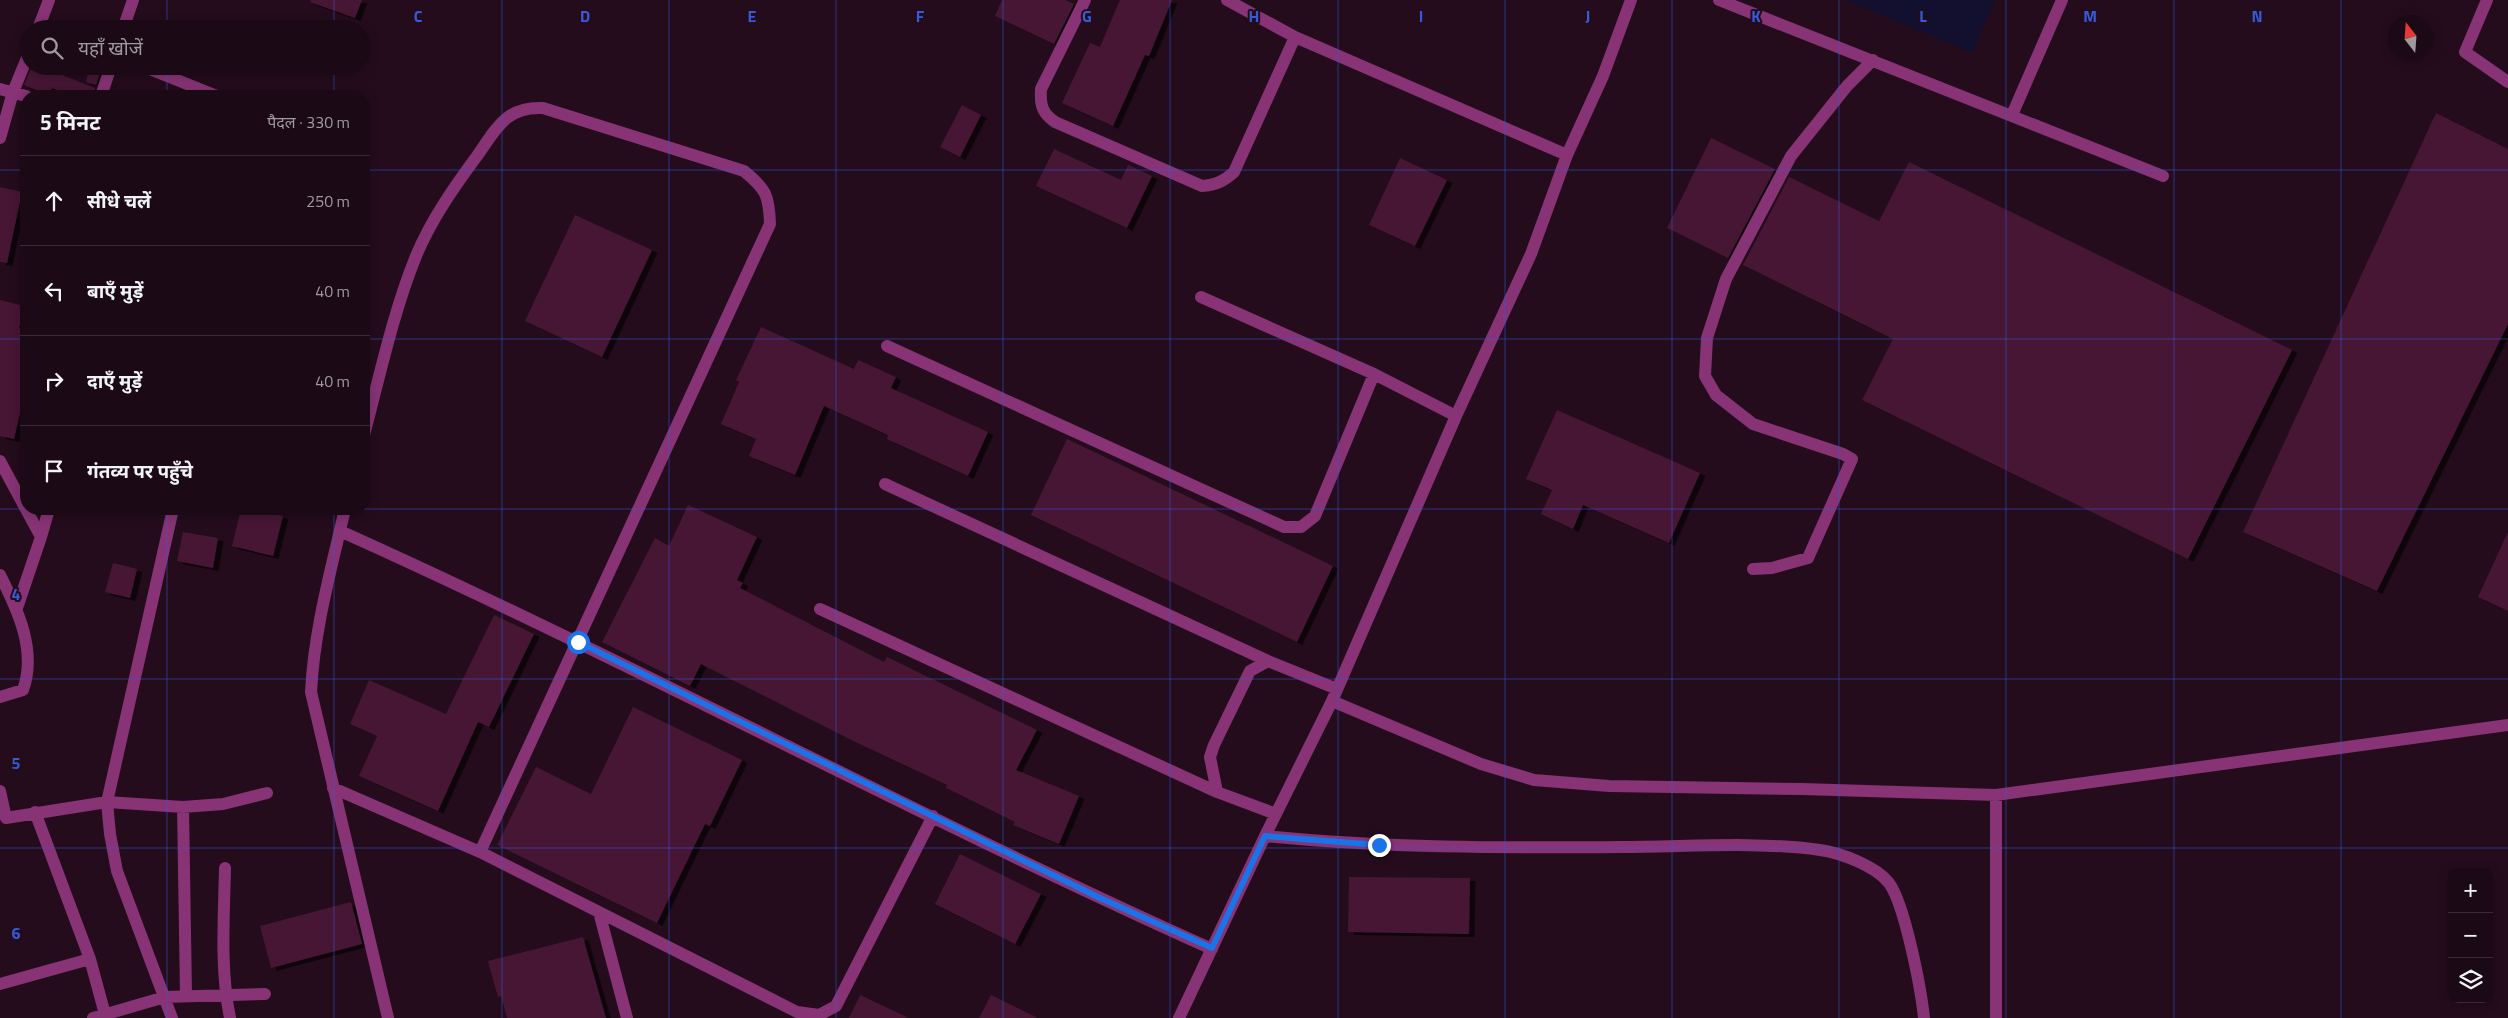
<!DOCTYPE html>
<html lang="hi">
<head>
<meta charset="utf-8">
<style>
	body { margin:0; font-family:"Titillium Web","Noto Sans Devanagari",sans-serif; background:#24121e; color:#f1f3f6 }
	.controls { position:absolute; right:15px; bottom:15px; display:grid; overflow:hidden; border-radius:10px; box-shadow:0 2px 12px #0003 }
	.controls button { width:45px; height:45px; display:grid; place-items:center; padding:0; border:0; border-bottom:1px solid #392a34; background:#1b0915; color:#f1f3f6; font:25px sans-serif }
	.compass { position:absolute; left:2388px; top:15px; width:45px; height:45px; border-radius:50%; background:#1b0915; box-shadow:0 2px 12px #0003; rotate:343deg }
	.stop { position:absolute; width:15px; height:15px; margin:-11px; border:4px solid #1a73e8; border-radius:50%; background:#fff }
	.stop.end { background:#1a73e8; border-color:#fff; box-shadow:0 1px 5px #0008 }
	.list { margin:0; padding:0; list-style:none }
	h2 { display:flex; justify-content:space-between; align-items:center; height:65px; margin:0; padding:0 20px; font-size:21px }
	h2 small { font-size:16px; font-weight:400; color:#a09aa0 }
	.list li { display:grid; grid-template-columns:32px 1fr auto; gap:15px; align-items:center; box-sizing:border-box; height:90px; padding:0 20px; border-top:1px solid #392a34 }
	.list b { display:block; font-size:19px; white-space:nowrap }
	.list em { font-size:16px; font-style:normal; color:#a09aa0 }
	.icon { flex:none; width:28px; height:28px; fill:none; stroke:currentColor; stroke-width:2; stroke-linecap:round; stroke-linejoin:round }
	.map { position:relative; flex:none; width:2508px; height:1018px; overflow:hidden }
	.search { position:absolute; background:#1b0915; box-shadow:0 2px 12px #0003; left:20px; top:20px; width:350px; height:55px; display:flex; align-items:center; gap:12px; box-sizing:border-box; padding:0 18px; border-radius:28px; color:#a09aa0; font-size:19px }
	.panel { position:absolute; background:#1b0915; box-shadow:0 2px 12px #0003; left:20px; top:90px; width:350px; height:425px; border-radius:20px }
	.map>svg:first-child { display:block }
</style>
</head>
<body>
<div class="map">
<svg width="2508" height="1018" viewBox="0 0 2508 1018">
	<defs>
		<filter id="shadow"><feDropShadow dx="5.5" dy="3" stdDeviation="0" flood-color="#0009"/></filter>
	</defs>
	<rect width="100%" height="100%" fill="#240c1c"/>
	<path fill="#130f2e" d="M1846 0H1995L1972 53Z"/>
	<path fill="#461734" filter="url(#shadow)" d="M311 0H362L355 18 310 2Z
		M1002 0H1065L1074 4 1054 44 995 16Z
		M1120 0H1172L1149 56 1145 55 1113 126 1062 103 1090 43 1100 47Z
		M32 66H39L95 88 93 96H75L52 88 49 95 24 85Z
		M90 66H102L96 85 86 82Z
		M962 105 981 115 960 157 940 147Z
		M2436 113 2508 149V324L2377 591 2243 532Z
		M1711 138 1775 169 1728 258 1667 228Z
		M1054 149 1121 180 1128 165 1152 176 1127 228 1036 186Z
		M1400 158 1447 180 1415 246 1369 225Z
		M1909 162 2292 350 2188 559 1862 400 1893 339 1743 265 1789 177 1879 221Z
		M0 187 22 192 7 263 0 262Z
		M575 215 652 250 602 357 525 321Z
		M0 300 24 306 19 328 26 330 20 356 26 357V387L14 439 0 436Z
		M761 327 854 369 858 360 896 377 891 388 988 432 968 476 887 439 888 435 824 406 795 475 749 456 756 439 721 424 739 382 736 380Z
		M1557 410 1700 473 1669 543 1583 505 1573 529 1541 514 1552 490 1526 479Z
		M1067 439 1333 566 1297 642 1031 515Z
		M688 505 757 537 737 580 743 583 740 588 884 662 887 657 1037 730 1016 770 1079 796 1059 844 1013 825 1015 822 946 788 947 785 853 741 701 664 690 686 602 642 655 538 669 546Z
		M241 509H251L283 516 273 556 232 546Z
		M183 532 218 538 213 568 177 561Z
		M2508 532V611L2478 597Z
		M113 563 137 569 130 598 105 592Z
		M494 615 534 634 489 727 478 722 438 811 359 776 377 736 350 724 369 680 446 714Z
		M633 707 742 760 710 826 705 824 657 923 497 845 536 767 591 794Z
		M960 854 1041 894 1015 944 935 904Z
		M1349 877 1470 878 1469 934 1348 932Z
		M351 902 362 944 271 968 260 926Z
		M583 937 606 1018H507L501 996 498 997 488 961Z
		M860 995 909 1018H849Z
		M991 995 1038 1018H979Z"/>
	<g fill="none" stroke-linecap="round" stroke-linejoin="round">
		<path stroke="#873375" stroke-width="12" d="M1085 0 1041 89C1040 105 1042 113 1055 122L1202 186C1216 185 1224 181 1234 172L1295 37
			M1227 0 1295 37 1567 155
			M1719 0 2163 176
			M2487 0 2465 52 2508 82
			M38 29 49 0
			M123 29 133 0
			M142 66 217 96
			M0 89 26 96
			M101 96 111 66
			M2012 115 2062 0
			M0 138 13 92 29 53
			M1201 297 1374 374 1456 416
			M887 346 1284 527H1301L1315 516 1374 374
			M364 435C380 375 393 313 416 256 431 220 454 187 477 156 496 129 506 106 543 108L744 171C766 189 769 195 770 224L480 852
			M0 461 41 537 17 608
			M885 484 1268 661
			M345 509C331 570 314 630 311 692L388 1018
			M340 531C634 663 917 817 1212 949
			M41 537 49 509
			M1753 569 1772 568 1808 558 1852 459 1843 454 1753 424 1716 395 1705 376 1707 338 1726 279 1791 156 1847 86 1873 60
			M0 575C18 610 37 651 23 690L0 697
			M820 609 1217 792
			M1332 701 1456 416 1531 254 1567 155 1603 76 1631 0
			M333 788 480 852 797 1012 819 1015 836 1006 933 816
			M0 791 6 818 107 802 183 807 223 804 267 793
			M183 807 186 995
			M35 812 90 959 106 1018
			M1276 814 1217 792 1210 757 1214 745 1250 671 1268 661 1337 689
			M1265 836C1384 848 1503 848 1622 847 1687 847 1755 841 1820 850 1841 853 1876 866 1889 883 1905 905 1921 989 1924 1018
			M225 868C224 918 220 969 230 1018
			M599 912 627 1018
			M0 984 90 959
			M93 1018 165 997 265 994
			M172 1018 117 871 110 834 107 802 173 509
			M1179 1018 1265 836 1332 701 1481 764 1534 780 1609 786 1802 789 1996 795 2508 725
			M1996 1018V795"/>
	</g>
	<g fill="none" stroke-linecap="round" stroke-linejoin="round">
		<path stroke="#1a73e8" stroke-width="6" d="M578 642 1100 898 1212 948 1265 836 1379 845"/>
	</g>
	<path fill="none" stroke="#345bda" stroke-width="1" stroke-opacity="0.55" d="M167 0V29M334 0V29M502 0V1018M669 0V1018M836 0V1018M1003 0V1018M1170 0V1018M1338 0V1018M1505 0V1018M1672 0V1018M1839 0V1018M2006 0V1018M2174 0V1018M2341 0V1018M167 66V96M334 66V96M0 170H26M364 170H2508M0 339H26M364 339H2508M0 509H2508M167 509V1018M334 509V1018M0 679H2508M0 848H2508"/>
	<g font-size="16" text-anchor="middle" font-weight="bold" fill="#345bda" stroke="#240c1c" stroke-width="4" stroke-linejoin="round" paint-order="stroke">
		<text x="418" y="22">C</text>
		<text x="585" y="22">D</text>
		<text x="752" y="22">E</text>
		<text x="920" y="22">F</text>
		<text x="1087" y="22">G</text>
		<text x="1254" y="22">H</text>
		<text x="1421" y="22">I</text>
		<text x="1588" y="22">J</text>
		<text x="1756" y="22">K</text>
		<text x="1923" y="22">L</text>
		<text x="2090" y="22">M</text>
		<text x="2257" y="22">N</text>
		<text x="16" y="600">4</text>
		<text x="16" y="769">5</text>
		<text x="16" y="939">6</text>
	</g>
</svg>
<div class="controls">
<button>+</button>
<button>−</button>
<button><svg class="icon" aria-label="layers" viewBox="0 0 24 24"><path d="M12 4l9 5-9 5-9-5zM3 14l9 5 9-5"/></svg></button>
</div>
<svg class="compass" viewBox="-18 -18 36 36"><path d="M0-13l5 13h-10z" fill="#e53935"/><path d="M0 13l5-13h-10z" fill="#a09aa0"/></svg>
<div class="stop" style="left:578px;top:642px"></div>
<div class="stop end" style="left:1379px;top:845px"></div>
<div class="search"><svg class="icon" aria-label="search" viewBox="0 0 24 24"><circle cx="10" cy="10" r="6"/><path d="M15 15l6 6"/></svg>यहाँ खोजें</div>
<section class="panel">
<h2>5 मिनट<small>पैदल · 330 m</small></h2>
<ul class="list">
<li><svg class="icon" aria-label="ahead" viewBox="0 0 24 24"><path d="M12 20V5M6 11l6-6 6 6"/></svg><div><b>सीधे चलें</b></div><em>250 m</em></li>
<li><svg class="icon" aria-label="left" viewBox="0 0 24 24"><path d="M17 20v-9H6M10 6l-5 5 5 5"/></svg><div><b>बाएँ मुड़ें</b></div><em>40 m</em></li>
<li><svg class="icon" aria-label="right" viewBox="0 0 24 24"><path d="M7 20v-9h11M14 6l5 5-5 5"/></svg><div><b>दाएँ मुड़ें</b></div><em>40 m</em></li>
<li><svg class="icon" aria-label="arrive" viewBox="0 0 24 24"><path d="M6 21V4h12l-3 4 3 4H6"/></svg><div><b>गंतव्य पर पहुँचे</b></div></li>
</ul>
</section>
</div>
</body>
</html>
